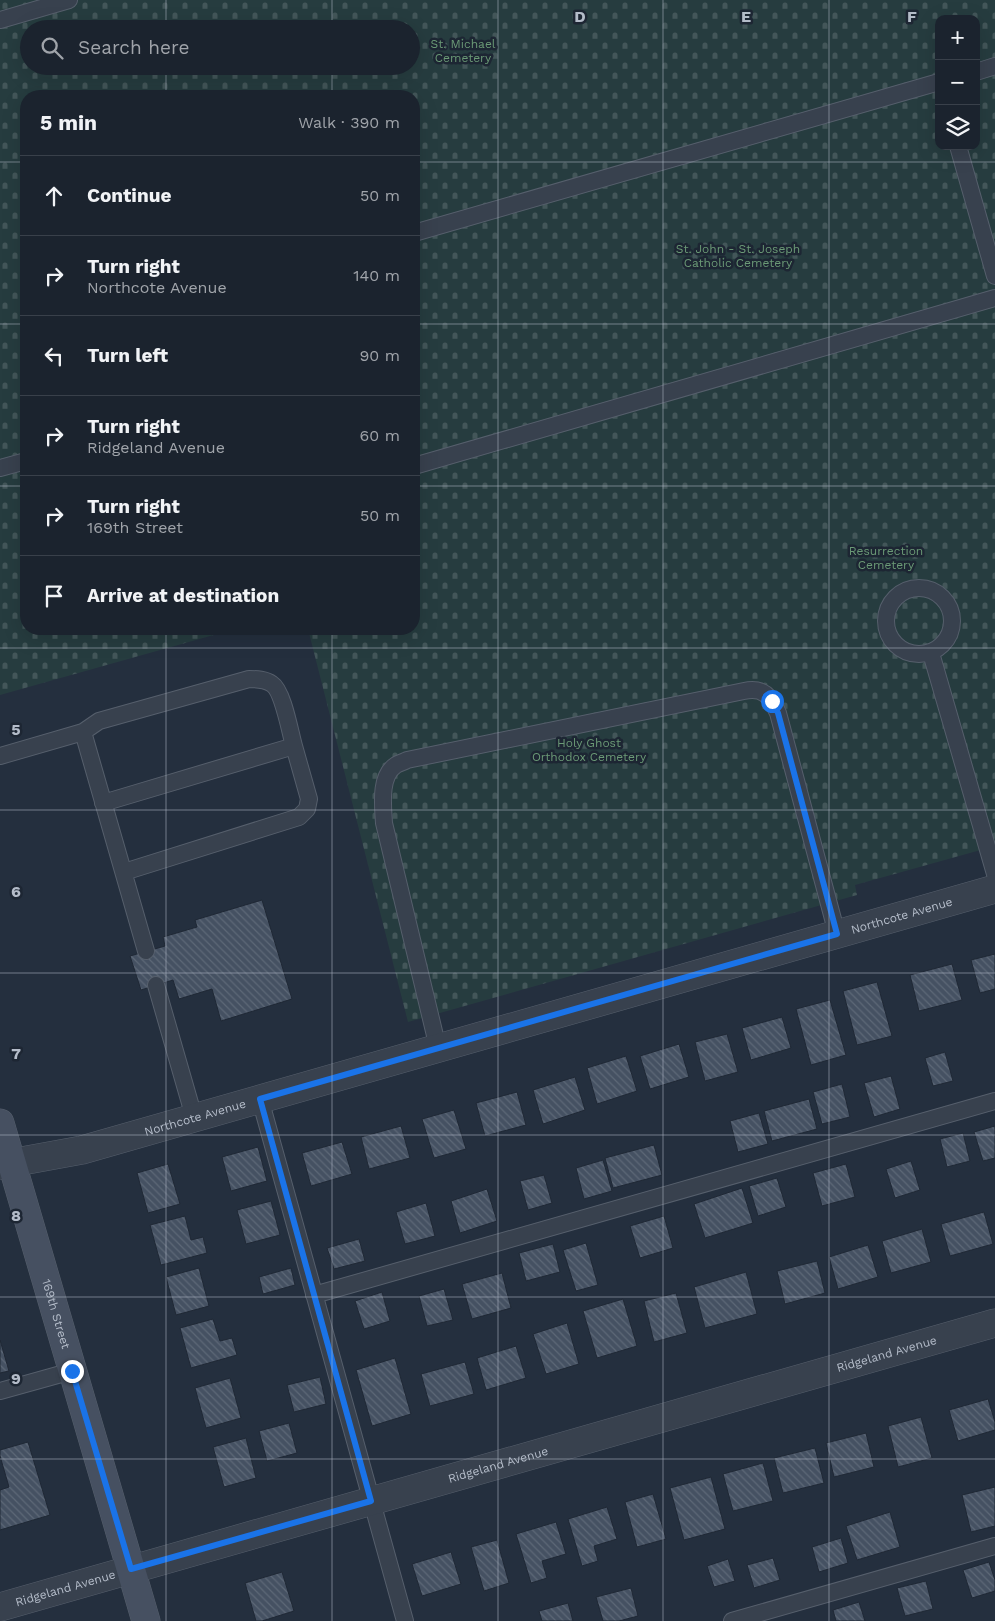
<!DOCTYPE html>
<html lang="en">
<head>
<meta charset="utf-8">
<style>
	body { margin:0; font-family:"Work Sans",sans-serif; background:#242b36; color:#f1f3f6 }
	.controls { position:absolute; right:15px; top:15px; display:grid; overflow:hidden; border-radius:10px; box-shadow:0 5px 20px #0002 }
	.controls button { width:45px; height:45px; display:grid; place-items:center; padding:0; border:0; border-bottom:1px solid #39404a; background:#1b232e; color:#f1f3f6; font:25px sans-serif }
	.stop { position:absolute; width:15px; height:15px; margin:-11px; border:4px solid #1a73e8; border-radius:50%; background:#fff }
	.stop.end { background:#1a73e8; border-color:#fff; box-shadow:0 1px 5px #0008 }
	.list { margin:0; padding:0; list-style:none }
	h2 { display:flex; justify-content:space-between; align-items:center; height:65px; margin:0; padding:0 20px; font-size:21px }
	h2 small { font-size:16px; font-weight:400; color:#a0a4aa }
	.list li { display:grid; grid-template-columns:32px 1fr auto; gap:15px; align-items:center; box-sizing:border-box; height:80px; padding:0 20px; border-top:1px solid #39404a }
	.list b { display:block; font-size:19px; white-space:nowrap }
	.list p { margin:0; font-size:16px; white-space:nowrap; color:#a0a4aa }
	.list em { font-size:16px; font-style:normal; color:#a0a4aa }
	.icon { flex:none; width:28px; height:28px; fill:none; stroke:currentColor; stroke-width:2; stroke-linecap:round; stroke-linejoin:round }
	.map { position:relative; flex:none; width:995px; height:1621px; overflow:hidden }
	.search { position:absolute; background:#1b232e; box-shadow:0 5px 20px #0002; left:20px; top:20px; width:400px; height:55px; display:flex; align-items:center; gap:12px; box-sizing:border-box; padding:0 18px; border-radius:28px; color:#a0a4aa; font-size:19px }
	.panel { position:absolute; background:#1b232e; box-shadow:0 5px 20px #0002; left:20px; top:90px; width:400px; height:545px; border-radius:20px }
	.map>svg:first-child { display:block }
</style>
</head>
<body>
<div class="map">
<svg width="995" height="1621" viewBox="0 0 995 1621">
	<defs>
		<pattern id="cemetery-stones" width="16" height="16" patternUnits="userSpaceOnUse" patternTransform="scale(1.25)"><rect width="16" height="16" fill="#263c3f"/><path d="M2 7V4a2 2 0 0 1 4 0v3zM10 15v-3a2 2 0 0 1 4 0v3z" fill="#435659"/></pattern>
		<pattern id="building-back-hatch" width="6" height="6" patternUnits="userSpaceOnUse" patternTransform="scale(1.25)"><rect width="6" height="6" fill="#455162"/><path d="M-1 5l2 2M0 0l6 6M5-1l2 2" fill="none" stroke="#5d6877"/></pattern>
	</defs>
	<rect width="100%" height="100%" fill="#242f3e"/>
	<path fill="url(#cemetery-stones)" fill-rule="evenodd" d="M0 0H995V846L855 885 857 895 408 1022 308 629H414V96H26V629H235L0 695ZM939 19H976V146H939ZM29 29H411V66H29Z"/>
	<path fill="url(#building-back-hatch)" stroke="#1f2835" d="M262 900 292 999 221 1021 212 989 179 999 173 980 141 990 130 956 165 946 163 937 197 927 195 920Z
		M995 954V989L980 993 971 960Z
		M952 964 962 1000 919 1011 910 975Z
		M877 982 892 1036 857 1045 843 991Z
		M830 1000 846 1055 811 1065 796 1009Z
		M782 1017 791 1048 751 1060 742 1028Z
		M727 1034 738 1072 705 1081 695 1042Z
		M679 1044 689 1077 650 1089 640 1056Z
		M945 1052 953 1081 933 1086 925 1058Z
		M626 1056 637 1091 597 1104 587 1068Z
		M891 1076 900 1109 874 1117 864 1083Z
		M575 1077 585 1110 543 1124 533 1090Z
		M842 1084 850 1117 822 1124 813 1092Z
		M517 1092 526 1125 485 1136 476 1103Z
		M809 1099 817 1129 772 1141 764 1111Z
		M454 1110 466 1149 434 1158 422 1119Z
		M759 1113 768 1144 738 1152 730 1121Z
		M401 1126 410 1158 369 1169 361 1137Z
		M995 1126V1158L983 1161 974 1132Z
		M963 1133 970 1161 947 1167 940 1139Z
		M342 1142 352 1174 311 1186 302 1153Z
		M654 1145 662 1175 613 1188 605 1158Z
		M258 1147 267 1181 231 1191 222 1157Z
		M603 1160 612 1191 584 1199 576 1168Z
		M911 1161 920 1190 895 1198 886 1169Z
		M168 1164 180 1204 148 1213 137 1173Z
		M846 1164 855 1197 822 1206 813 1173Z
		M544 1175 552 1203 528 1210 520 1181Z
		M777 1178 786 1207 758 1216 749 1186Z
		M742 1188 753 1223 705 1238 694 1204Z
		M487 1189 497 1221 460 1233 451 1201Z
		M271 1201 280 1235 246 1244 237 1210Z
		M426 1203 435 1236 405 1244 396 1212Z
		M984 1212 993 1244 950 1256 941 1224Z
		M185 1216 191 1240 203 1237 207 1253 161 1265 150 1225Z
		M664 1216 673 1248 640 1258 630 1226Z
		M922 1229 931 1262 891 1273 882 1241Z
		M359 1239 365 1261 334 1269 327 1248Z
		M586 1243 598 1285 576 1291 563 1250Z
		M553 1244 560 1272 526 1281 519 1253Z
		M868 1245 878 1277 838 1289 829 1257Z
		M817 1261 825 1293 785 1304 777 1271Z
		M199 1268 209 1306 176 1315 166 1277Z
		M291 1268 295 1285 263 1294 259 1277Z
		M746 1272 757 1314 705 1328 694 1287Z
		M502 1273 511 1308 472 1319 462 1284Z
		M444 1289 453 1320 427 1326 419 1296Z
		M382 1292 390 1321 364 1329 355 1301Z
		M676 1293 687 1333 654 1342 644 1301Z
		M623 1299 637 1346 597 1358 583 1311Z
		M213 1319 220 1341 232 1338 237 1355 191 1368 180 1328Z
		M567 1323 579 1364 546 1374 533 1334Z
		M0 1340 9 1371 0 1373Z
		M516 1346 526 1378 486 1390 477 1358Z
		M395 1358 411 1414 372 1426 356 1370Z
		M465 1362 474 1394 430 1406 421 1374Z
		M320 1377 326 1404 294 1412 287 1385Z
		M230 1378 241 1418 206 1428 195 1388Z
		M988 1399 995 1422V1430L958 1441 949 1410Z
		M921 1417 932 1458 898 1467 888 1426Z
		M289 1423 297 1453 267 1461 259 1431Z
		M866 1433 874 1467 834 1477 826 1443Z
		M246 1438 256 1478 224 1487 213 1447Z
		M28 1442 50 1515 0 1530V1490L9 1487 0 1456V1450Z
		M815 1448 824 1483 783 1493 774 1458Z
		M763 1463 773 1501 733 1511 723 1474Z
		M711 1477 725 1529 684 1540 670 1488Z
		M995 1487V1526L971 1532 962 1495Z
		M653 1494 666 1539 637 1547 625 1502Z
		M607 1507 617 1539 594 1546 598 1561 582 1566 568 1519Z
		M890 1512 900 1547 857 1560 846 1526Z
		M556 1522 566 1554 542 1561 547 1578 531 1583 516 1534Z
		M841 1538 848 1563 819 1572 812 1547Z
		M497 1540 509 1583 484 1591 471 1547Z
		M451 1552 461 1584 422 1596 412 1564Z
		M773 1558 780 1580 754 1588 747 1565Z
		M728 1559 735 1581 714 1587 707 1566Z
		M989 1562 995 1580V1591L972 1598 963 1570Z
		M282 1572 294 1611 262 1621H256L245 1583Z
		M926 1581 933 1609 905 1616 897 1588Z
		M631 1588 638 1616 619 1621H603L596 1597Z
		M859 1602 865 1621H836L833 1610Z
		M568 1603 573 1621H542L539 1611Z"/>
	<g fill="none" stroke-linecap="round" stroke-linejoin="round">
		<defs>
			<path id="lane" d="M0 20 69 0
				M976 72 995 66
				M958 146 995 276
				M414 233 939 82
				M414 466 995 298
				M0 468 26 461
				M886 621a33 33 0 1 1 66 0a33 33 0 1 1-66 0Z
				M931 653 995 874
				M83 732 99 721 249 679C257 679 265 679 272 684 283 691 290 732 294 746L103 803
				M0 756 83 732 146 951
				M124 872 299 817 307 809 309 799 294 746
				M156 985 194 1117
				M438 1048 384 823C383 806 379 776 396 765 399 763 404 762 407 760L744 691C764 687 770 696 778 713L837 934
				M260 1099 405 1621
				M314 1295 995 1101
				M0 1391 72 1371
				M732 1621 995 1546"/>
			<g id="street">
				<path id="s1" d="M0 1165 82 1150 995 889"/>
				<path id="s2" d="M0 1607 995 1323"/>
			</g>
			<g id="secondary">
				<path id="s3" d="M0 1123 146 1621"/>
			</g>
		</defs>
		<use href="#lane" stroke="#565f6c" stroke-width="18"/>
		<use href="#street" stroke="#565f6c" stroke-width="29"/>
		<use href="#secondary" stroke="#565f6c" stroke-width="29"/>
		<use href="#lane" stroke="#38414e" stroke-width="16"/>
		<use href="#street" stroke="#38414e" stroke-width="28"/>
		<use href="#secondary" stroke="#465061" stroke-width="28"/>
	</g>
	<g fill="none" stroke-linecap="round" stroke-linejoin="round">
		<path stroke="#1a73e8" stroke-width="6" d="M72 1371 131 1569 371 1501 260 1099 837 934 778 713 772 701"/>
	</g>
	<path fill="none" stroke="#b4bcc9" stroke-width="1" stroke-opacity="0.55" d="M166 0V29M332 0V29M498 0V1621M663 0V1621M829 0V1621M166 66V96M332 66V96M0 162H26M414 162H995M0 324H26M414 324H995M0 486H26M414 486H995M166 629V1621M332 629V1621M0 648H995M0 810H995M0 973H995M0 1135H995M0 1297H995M0 1459H995"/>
	<g text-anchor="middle" stroke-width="5" stroke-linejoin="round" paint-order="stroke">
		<g font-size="12" fill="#6b9a76" stroke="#1d2633">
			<text x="463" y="48">St. Michael<tspan x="463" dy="14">Cemetery</tspan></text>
			<text x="738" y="253">St. John - St. Joseph<tspan x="738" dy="14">Catholic Cemetery</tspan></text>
			<text x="886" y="555">Resurrection<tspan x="886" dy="14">Cemetery</tspan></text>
			<text x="589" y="747">Holy Ghost<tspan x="589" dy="14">Orthodox Cemetery</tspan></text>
		</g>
		<g font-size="12" fill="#b4bcc9" stroke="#1d2633">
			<text dy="4" stroke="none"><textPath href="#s1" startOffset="936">Northcote Avenue</textPath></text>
			<text dy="4" stroke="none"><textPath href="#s1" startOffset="201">Northcote Avenue</textPath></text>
			<text dy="4" stroke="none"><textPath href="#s3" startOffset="199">169th Street</textPath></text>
			<text dy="4" stroke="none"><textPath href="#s2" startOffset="922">Ridgeland Avenue</textPath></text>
			<text dy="4" stroke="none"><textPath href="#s2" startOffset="518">Ridgeland Avenue</textPath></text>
			<text dy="4" stroke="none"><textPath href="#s2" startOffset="68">Ridgeland Avenue</textPath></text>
		</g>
	</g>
	<g font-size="16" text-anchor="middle" font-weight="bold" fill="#b4bcc9" stroke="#1d2633" stroke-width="5" stroke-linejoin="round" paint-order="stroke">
		<text x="580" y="22">D</text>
		<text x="746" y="22">E</text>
		<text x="912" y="22">F</text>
		<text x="16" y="735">5</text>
		<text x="16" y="897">6</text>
		<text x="16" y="1059">7</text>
		<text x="16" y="1221">8</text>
		<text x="16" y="1384">9</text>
	</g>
</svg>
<div class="controls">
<button>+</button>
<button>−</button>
<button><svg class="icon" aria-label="layers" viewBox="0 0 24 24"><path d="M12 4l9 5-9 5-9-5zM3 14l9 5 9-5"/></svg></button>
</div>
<div class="stop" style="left:772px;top:701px"></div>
<div class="stop end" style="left:72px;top:1371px"></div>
<div class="search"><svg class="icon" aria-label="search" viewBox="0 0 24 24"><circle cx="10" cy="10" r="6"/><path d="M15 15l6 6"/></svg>Search here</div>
<section class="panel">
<h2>5 min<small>Walk · 390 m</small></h2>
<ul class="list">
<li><svg class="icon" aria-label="ahead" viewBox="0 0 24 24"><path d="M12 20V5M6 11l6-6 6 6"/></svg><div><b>Continue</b></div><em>50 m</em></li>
<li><svg class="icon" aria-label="right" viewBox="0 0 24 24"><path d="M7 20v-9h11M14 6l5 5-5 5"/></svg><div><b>Turn right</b><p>Northcote Avenue</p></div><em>140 m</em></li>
<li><svg class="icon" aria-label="left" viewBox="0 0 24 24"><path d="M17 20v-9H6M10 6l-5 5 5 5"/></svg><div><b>Turn left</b></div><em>90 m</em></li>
<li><svg class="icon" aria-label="right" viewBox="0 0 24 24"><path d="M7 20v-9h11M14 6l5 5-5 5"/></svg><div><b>Turn right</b><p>Ridgeland Avenue</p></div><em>60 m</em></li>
<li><svg class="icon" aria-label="right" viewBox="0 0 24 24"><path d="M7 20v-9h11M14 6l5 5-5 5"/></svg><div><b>Turn right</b><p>169th Street</p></div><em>50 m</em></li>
<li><svg class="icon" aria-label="arrive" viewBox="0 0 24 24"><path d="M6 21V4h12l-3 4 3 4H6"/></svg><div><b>Arrive at destination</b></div></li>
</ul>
</section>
</div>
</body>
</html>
